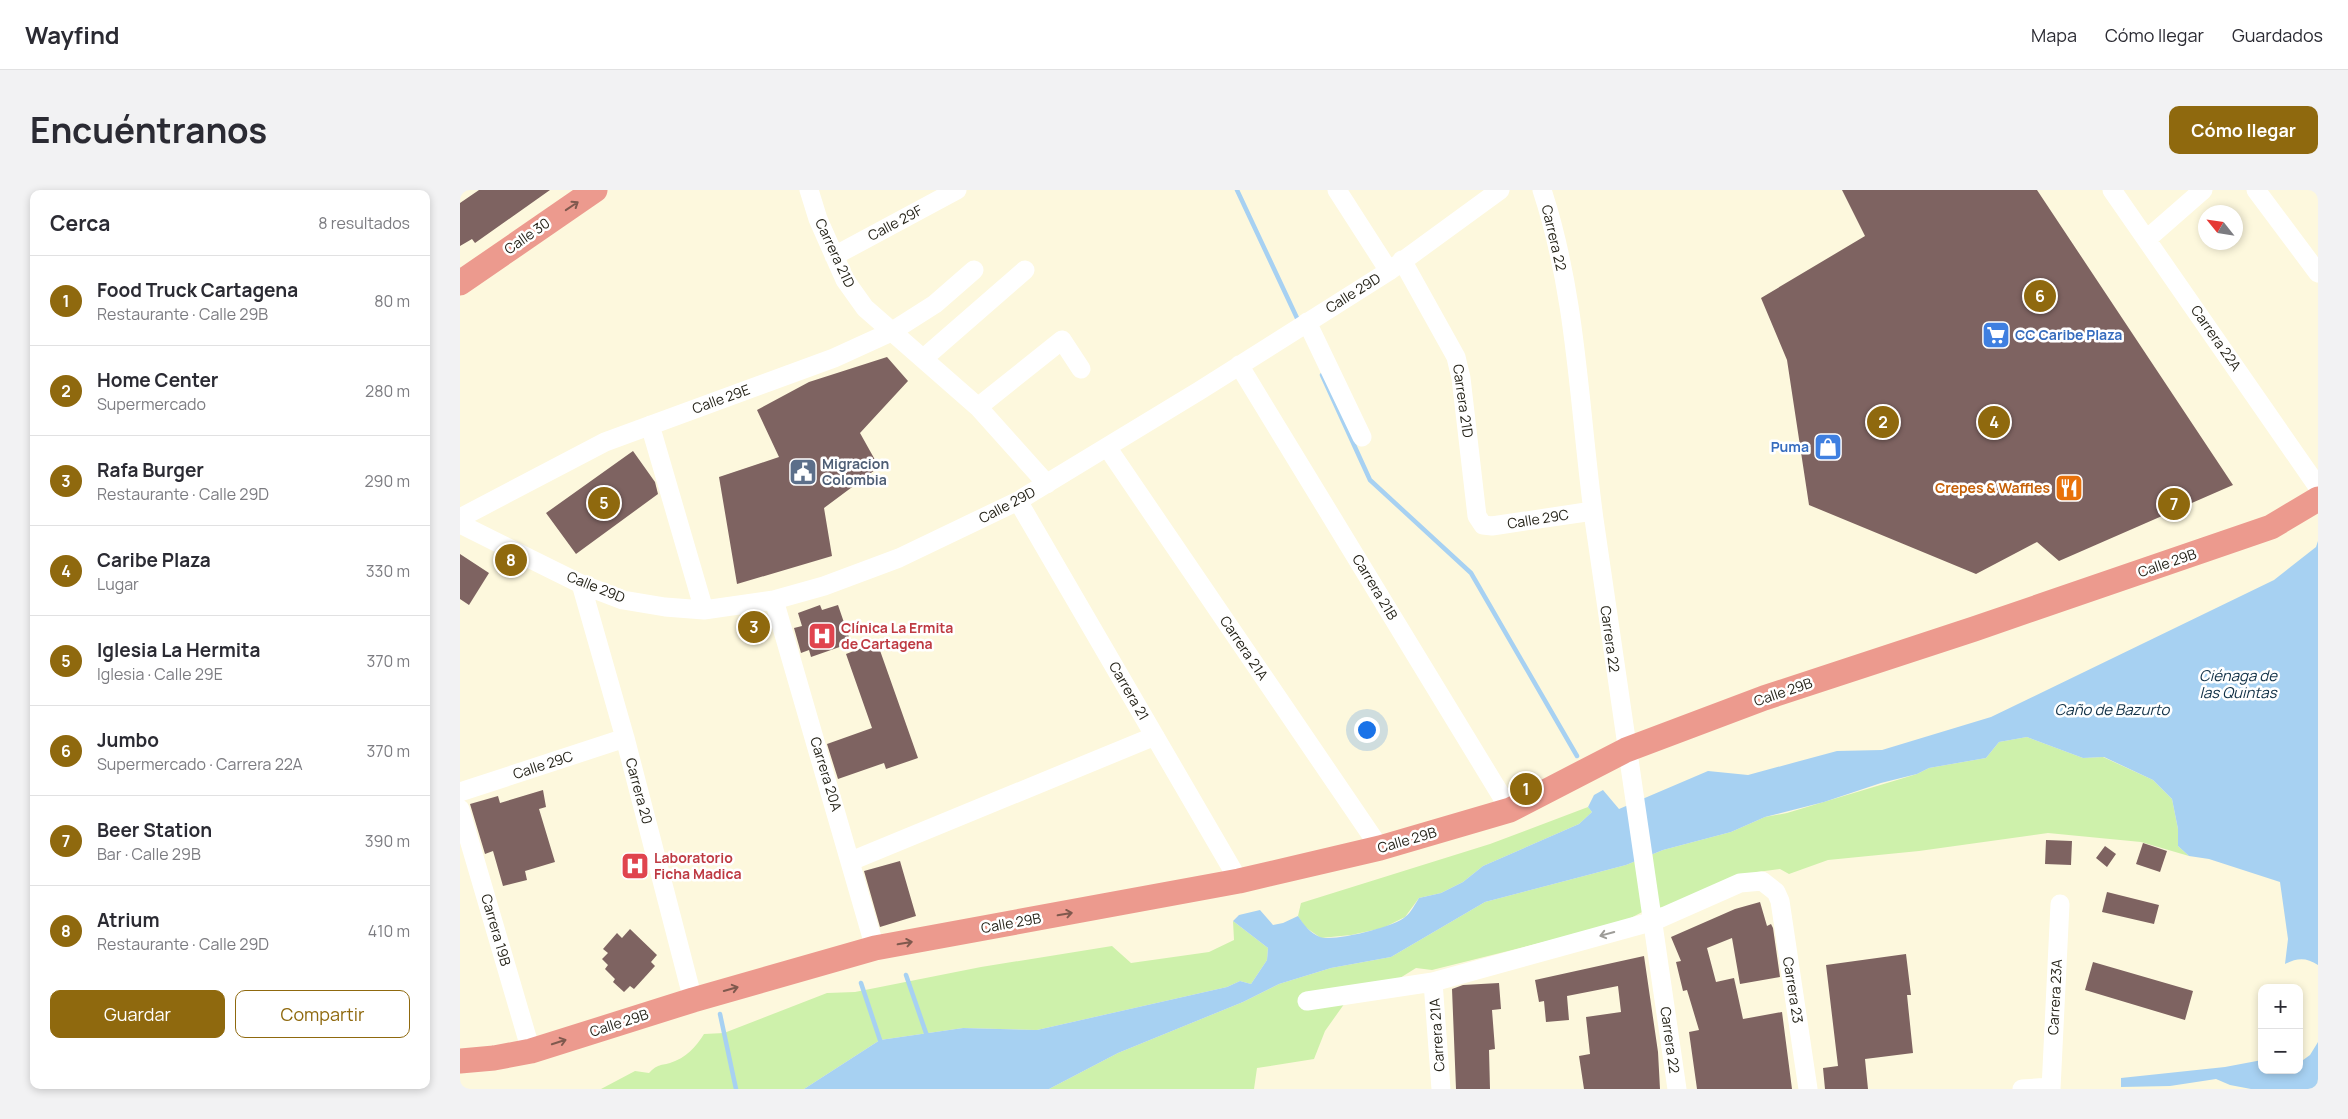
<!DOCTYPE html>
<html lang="es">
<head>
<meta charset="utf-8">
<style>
	body { margin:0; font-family:Manrope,sans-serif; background:#f2f2f3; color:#2b2b33 }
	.controls { position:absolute; right:15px; bottom:15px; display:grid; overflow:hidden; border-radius:10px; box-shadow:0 2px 8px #0003 }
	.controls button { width:45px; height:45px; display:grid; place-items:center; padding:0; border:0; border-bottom:1px solid #e1e1e2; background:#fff; color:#2b2b33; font:25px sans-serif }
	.compass { position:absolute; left:1738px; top:15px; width:45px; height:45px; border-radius:50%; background:#fff; box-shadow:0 2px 8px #0003; rotate:300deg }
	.you { position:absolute; left:906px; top:539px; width:18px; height:18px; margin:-12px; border:4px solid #fff; border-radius:50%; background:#1a73e8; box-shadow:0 0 0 8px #1a73e833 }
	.badge { display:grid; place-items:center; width:32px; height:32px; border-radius:50%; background:#8f690e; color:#fff; font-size:16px; font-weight:700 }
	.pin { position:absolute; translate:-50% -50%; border:2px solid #fff; box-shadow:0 1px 5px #0006 }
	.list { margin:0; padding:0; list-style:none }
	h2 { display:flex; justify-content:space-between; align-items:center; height:65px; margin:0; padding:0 20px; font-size:21px }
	h2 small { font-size:16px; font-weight:400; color:#7c7c81 }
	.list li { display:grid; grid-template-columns:32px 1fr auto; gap:15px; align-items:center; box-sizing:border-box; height:90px; padding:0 20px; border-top:1px solid #e1e1e2 }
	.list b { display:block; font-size:19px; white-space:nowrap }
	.list p { margin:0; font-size:16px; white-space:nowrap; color:#7c7c81 }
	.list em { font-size:16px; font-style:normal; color:#7c7c81 }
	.actions { display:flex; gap:10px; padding:15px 20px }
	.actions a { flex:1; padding:11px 0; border:1px solid #8f690e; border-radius:10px; text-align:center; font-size:18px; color:#8f690e }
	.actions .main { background:#8f690e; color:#fff }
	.map { position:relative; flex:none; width:1858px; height:899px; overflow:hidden; border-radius:10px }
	header { display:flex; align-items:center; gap:30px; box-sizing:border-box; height:70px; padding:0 25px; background:#fff; border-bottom:1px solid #e1e1e2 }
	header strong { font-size:24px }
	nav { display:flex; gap:28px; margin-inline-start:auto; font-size:18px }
	.intro { display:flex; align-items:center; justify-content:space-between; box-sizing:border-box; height:120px; padding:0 30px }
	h1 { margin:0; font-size:35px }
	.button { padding:12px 22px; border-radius:10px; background:#8f690e; color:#fff; font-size:18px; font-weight:700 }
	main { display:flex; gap:30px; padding:0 30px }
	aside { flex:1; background:#fff; border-radius:10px; box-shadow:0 2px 8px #0003 }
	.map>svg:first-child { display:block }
</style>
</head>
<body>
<header>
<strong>Wayfind</strong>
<nav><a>Mapa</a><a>Cómo llegar</a><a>Guardados</a></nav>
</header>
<div class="intro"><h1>Encuéntranos</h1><a class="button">Cómo llegar</a></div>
<main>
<aside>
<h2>Cerca<small>8 resultados</small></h2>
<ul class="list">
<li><span class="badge">1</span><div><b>Food Truck Cartagena</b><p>Restaurante · Calle 29B</p></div><em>80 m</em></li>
<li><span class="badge">2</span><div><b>Home Center</b><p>Supermercado</p></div><em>280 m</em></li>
<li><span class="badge">3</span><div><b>Rafa Burger</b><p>Restaurante · Calle 29D</p></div><em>290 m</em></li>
<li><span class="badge">4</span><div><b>Caribe Plaza</b><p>Lugar</p></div><em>330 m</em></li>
<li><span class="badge">5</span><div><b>Iglesia La Hermita</b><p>Iglesia · Calle 29E</p></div><em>370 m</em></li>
<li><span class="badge">6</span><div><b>Jumbo</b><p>Supermercado · Carrera 22A</p></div><em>370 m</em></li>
<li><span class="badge">7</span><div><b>Beer Station</b><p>Bar · Calle 29B</p></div><em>390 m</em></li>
<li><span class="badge">8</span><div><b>Atrium</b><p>Restaurante · Calle 29D</p></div><em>410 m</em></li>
</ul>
<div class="actions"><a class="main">Guardar</a><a>Compartir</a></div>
</aside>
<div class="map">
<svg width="1858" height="899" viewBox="0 0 1858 899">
	<rect width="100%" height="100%" fill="#fdf8dd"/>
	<path fill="#cef1ab" d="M1567 547 1623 568 1643 567 1693 590 1712 609 1718 639V656L1729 666 1681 652 1588 643 1459 661 1368 670 1329 684 1320 679 1297 682 1214 716 1188 719 1163 732 972 780 956 778 940 788 887 810 865 841 854 869 797 878 794 899H589L658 863 783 812 819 794 871 778 931 767 1025 712 1166 675 1203 660 1271 642 1305 627 1327 623 1457 584 1469 578 1526 568 1539 552Z
		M1128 617 1132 622 1119 634 1023 676 1003 692 981 703 959 708 945 727 923 738 891 745 861 748 845 737 838 726 841 713 1030 654Z
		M773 731 808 758 807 770 791 794 780 791 767 797 577 840 503 838 420 850 344 899H141L175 881 189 883C198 874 199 876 210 873 226 868 236 857 244 844L264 843 367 803 395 802 521 777 652 756 671 773 749 762 774 750Z"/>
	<path fill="#a7d1f2" d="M1858 351V775C1846 767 1837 768 1825 774L1828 749 1820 692 1749 669 1729 666 1718 656V639L1712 609 1693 590 1644 567 1623 568 1567 547 1539 552 1526 568 1469 578 1457 584 1421 593 1364 612 1305 627 1271 642 1203 660 1166 675 1025 712 931 767 871 778 819 794 783 812 658 863 589 899H344L420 850 503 838 577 840 767 797 780 791 791 794 807 770 808 758 773 731 779 725 800 720 813 735 823 733 838 726C844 735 850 743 860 747 873 752 934 737 945 727 951 723 955 714 959 708L981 703 1003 692 1023 676 1119 634 1132 622 1128 617 1134 605 1143 600 1159 619 1248 581 1288 585 1377 561 1422 560 1531 527 1814 390 1856 357Z
		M1858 852V899H1791L1770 895 1756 889 1710 896 1661 897V888L1765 877 1802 870V880H1839V873L1850 865Z"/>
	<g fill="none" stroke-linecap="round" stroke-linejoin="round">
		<path stroke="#a7d1f2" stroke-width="4.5" d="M777 0 837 128
			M862 185 910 290 1011 383 1117 566
			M446 785 466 843
			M401 793 420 850
			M260 824 276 899"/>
	</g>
	<path fill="#7e6361" d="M19 0H90L15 53 12 49 0 56V13Z
		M1382 0H1577L1773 295 1599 371 1577 352 1516 384 1349 315 1327 170 1301 108 1405 46Z
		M427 167 448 191 400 243 419 277 364 318 372 366 277 394 259 287 319 267 297 220 349 192Z
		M173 261 195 292 198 304 116 364 86 323Z
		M0 364 29 383 9 415 0 409Z
		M360 415 362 420 378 415 391 453 351 467 349 460 341 463 334 438 342 436 338 423Z
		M417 452 458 568 426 579 424 573 378 589 367 554 412 538 386 464Z
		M83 600 86 617 79 619 95 672 65 681 67 690 43 696 33 661 25 664 10 614 38 606 40 613Z
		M1586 650 1612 651 1611 675 1585 674Z
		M1683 653 1707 661 1700 682 1676 674Z
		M1645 656 1656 664 1647 677 1636 668Z
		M440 671 456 726 420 737 404 681Z
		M1647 702 1699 715 1694 734 1642 722Z
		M1300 712 1307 736 1311 734 1313 738 1320 787 1280 794 1272 748 1247 758 1256 792 1274 788 1283 829 1322 822 1332 899H1237L1229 842 1239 840 1227 800 1223 801 1216 772 1221 771 1211 747 1275 719Z
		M170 739 197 765 191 772 195 776 174 799 170 796 164 802 153 792 155 789 145 779 148 775 142 769 148 763 143 759 157 743 162 748Z
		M1446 764 1451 805H1447L1453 863 1405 869 1408 899H1365L1363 878 1378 876 1366 775Z
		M1184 766 1198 862 1200 899H1124L1119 866 1130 864 1126 827 1161 822 1158 796 1107 806 1109 830 1086 832 1084 811 1079 812 1075 790Z
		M1633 772 1733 801 1725 830 1625 800Z
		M1039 793 1041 819 1032 820 1035 859 1029 860 1030 899H996L992 799 1003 795Z"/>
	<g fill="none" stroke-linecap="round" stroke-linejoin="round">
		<path stroke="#fff" stroke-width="19" d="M349 0 358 29 385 90 405 118 518 217 587 294
			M877 0 929 81
			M1082 0C1117 106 1119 219 1134 329 1160 519 1191 709 1217 899
			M1652 0 1858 297
			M1796 0 1858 83
			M1687 49 1743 0
			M374 66 497 0
			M942 70 996 167 1001 188 1017 326 1023 335 1032 336 1133 321
			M847 132 902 247
			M464 168 565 80
			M779 175 1050 620
			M518 217 602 150 621 179
			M190 235 244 420
			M647 257 920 658
			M558 311 779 691
			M0 328 145 252 374 168 431 142 475 114 514 80
			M0 334 121 394 163 410 205 417 244 420 314 410 364 396 439 368 558 311 739 201 929 81 1040 0
			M121 394 165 548 233 810
			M314 410 415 758
			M0 602 165 548
			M0 619 71 861
			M391 671 695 546
			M973 792 981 899
			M847 811 973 792 1194 731 1280 693 1302 691 1316 702 1320 711 1348 899
			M1562 899 1591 897
			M1591 899 1600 714"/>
		<path stroke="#ec9a8e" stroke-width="25" d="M0 93 135 0
			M0 871 34 868 71 861 233 810 415 758 779 691 920 658 1050 620 1166 560 1304 508 1514 439 1811 337 1858 309"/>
	</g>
	<defs><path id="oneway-shaft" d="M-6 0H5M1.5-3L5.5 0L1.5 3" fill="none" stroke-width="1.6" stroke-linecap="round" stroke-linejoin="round" transform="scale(1.25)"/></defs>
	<g stroke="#7f594e">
		<use href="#oneway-shaft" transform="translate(112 16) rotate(-34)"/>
		<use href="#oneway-shaft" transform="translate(605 724) rotate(-10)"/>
		<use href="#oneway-shaft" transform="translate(445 753) rotate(-10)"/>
		<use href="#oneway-shaft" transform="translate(271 799) rotate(-16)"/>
		<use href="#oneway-shaft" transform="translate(99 852) rotate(-18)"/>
	</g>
	<use stroke="#9d9c98" href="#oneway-shaft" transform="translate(1147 744) rotate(165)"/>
	<defs>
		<symbol id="supermarket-square" viewBox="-11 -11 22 22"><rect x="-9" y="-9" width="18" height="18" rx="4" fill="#3f7fe0" stroke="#fff"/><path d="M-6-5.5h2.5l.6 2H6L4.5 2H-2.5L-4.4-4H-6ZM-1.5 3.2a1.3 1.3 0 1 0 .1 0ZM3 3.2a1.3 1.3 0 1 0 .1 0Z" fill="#fff"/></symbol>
		<symbol id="shop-square" viewBox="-11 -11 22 22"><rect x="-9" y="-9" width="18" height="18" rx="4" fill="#3f7fe0" stroke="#fff"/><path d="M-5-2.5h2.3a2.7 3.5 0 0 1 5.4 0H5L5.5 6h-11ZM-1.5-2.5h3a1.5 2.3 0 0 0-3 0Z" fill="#fff"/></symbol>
		<symbol id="civic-square" viewBox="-11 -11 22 22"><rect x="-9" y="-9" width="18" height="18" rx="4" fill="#5c6f8a" stroke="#fff"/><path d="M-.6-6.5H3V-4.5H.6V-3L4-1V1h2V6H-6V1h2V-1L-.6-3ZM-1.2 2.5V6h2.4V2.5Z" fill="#fff"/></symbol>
		<symbol id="restaurant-square" viewBox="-11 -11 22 22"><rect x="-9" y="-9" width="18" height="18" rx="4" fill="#e8710a" stroke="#fff"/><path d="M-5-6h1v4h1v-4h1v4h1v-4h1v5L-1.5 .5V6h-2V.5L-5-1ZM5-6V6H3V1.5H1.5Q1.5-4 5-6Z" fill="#fff"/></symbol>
		<symbol id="hospital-square" viewBox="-11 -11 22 22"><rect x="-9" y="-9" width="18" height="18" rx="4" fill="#e0444e" stroke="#fff"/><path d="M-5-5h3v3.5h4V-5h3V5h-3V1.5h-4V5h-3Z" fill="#fff"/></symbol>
	</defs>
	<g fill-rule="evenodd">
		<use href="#supermarket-square" x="1520" y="129" width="32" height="32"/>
		<use href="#shop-square" x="1352" y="241" width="32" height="32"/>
		<use href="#civic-square" x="327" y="266" width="32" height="32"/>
		<use href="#restaurant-square" x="1593" y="282" width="32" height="32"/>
		<use href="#hospital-square" x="346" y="430" width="32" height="32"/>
		<use href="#hospital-square" x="159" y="660" width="32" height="32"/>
	</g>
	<g text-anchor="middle" stroke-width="5" stroke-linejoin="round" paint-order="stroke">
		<g font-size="14" fill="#252319" stroke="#fff">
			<text transform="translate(435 33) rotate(-28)" y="5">Calle 29F</text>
			<text transform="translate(67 46) rotate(-35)" y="5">Calle 30</text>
			<text transform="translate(1094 48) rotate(77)" y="5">Carrera 22</text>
			<text transform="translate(375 63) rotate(65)" y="5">Carrera 21D</text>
			<text transform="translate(893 103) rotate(-32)" y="5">Calle 29D</text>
			<text transform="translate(1756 148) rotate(55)" y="5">Carrera 22A</text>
			<text transform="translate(261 209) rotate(-20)" y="5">Calle 29E</text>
			<text transform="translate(1003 211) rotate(82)" y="5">Carrera 21D</text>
			<text transform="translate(547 315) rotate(-28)" y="5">Calle 29D</text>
			<text transform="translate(1078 329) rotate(-9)" y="5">Calle 29C</text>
			<text transform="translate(1707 373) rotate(-19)" y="5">Calle 29B</text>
			<text transform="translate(136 397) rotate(22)" y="5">Calle 29D</text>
			<text transform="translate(915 397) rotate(59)" y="5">Carrera 21B</text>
			<text transform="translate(1150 449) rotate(82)" y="5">Carrera 22</text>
			<text transform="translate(784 458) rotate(56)" y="5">Carrera 21A</text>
			<text transform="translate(669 501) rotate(60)" y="5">Carrera 21</text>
			<text transform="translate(1323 502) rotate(-19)" y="5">Calle 29B</text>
			<text transform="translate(83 575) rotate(-18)" y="5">Calle 29C</text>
			<text transform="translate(366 584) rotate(73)" y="5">Carrera 20A</text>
			<text transform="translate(179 601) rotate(75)" y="5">Carrera 20</text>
			<text transform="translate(947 650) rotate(-16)" y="5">Calle 29B</text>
			<text transform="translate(551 733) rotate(-10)" y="5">Calle 29B</text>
			<text transform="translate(36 740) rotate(74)" y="5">Carrera 19B</text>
			<text transform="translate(1333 800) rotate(81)" y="5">Carrera 23</text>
			<text transform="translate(1595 807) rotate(-87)" y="5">Carrera 23A</text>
			<text transform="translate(159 833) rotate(-18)" y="5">Calle 29B</text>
			<text transform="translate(977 845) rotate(-94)" y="5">Carrera 21A</text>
			<text transform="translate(1210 850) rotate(82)" y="5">Carrera 22</text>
		</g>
		<g font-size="14" font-weight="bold" fill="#366cbe" stroke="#fff" text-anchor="start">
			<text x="1555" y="150">CC Caribe Plaza</text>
			<text x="1349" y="262" text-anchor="end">Puma</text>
		</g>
		<g font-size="14" font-weight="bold" fill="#4e5e75" stroke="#fff" text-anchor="start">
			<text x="362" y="279">Migracion<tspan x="362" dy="16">Colombia</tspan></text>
		</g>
		<g font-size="14" font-weight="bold" fill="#c56008" stroke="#fff" text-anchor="end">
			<text x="1590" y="303">Crepes &amp; Waffles</text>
		</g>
		<g font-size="14" font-weight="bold" fill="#be3a42" stroke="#fff" text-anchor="start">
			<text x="381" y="443">Clínica La Ermita<tspan x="381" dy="16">de Cartagena</tspan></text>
			<text x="194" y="673">Laboratorio<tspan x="194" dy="16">Ficha Madica</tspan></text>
		</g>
		<g font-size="15" font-style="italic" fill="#103046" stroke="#fff">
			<text x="1778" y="491">Ciénaga de<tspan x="1778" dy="17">las Quintas</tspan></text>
			<text x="1652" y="525">Caño de Bazurto</text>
		</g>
	</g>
</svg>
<div class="controls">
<button>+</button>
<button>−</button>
</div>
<svg class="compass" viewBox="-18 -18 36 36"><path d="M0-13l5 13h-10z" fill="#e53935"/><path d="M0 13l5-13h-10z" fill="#7c7c81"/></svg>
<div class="you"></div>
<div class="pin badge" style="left:1066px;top:599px">1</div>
<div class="pin badge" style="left:1423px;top:232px">2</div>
<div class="pin badge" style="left:294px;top:437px">3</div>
<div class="pin badge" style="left:1534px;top:232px">4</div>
<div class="pin badge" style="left:144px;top:313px">5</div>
<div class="pin badge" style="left:1580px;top:106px">6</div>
<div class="pin badge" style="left:1714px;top:314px">7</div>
<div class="pin badge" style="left:51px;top:370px">8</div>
</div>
</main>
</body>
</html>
